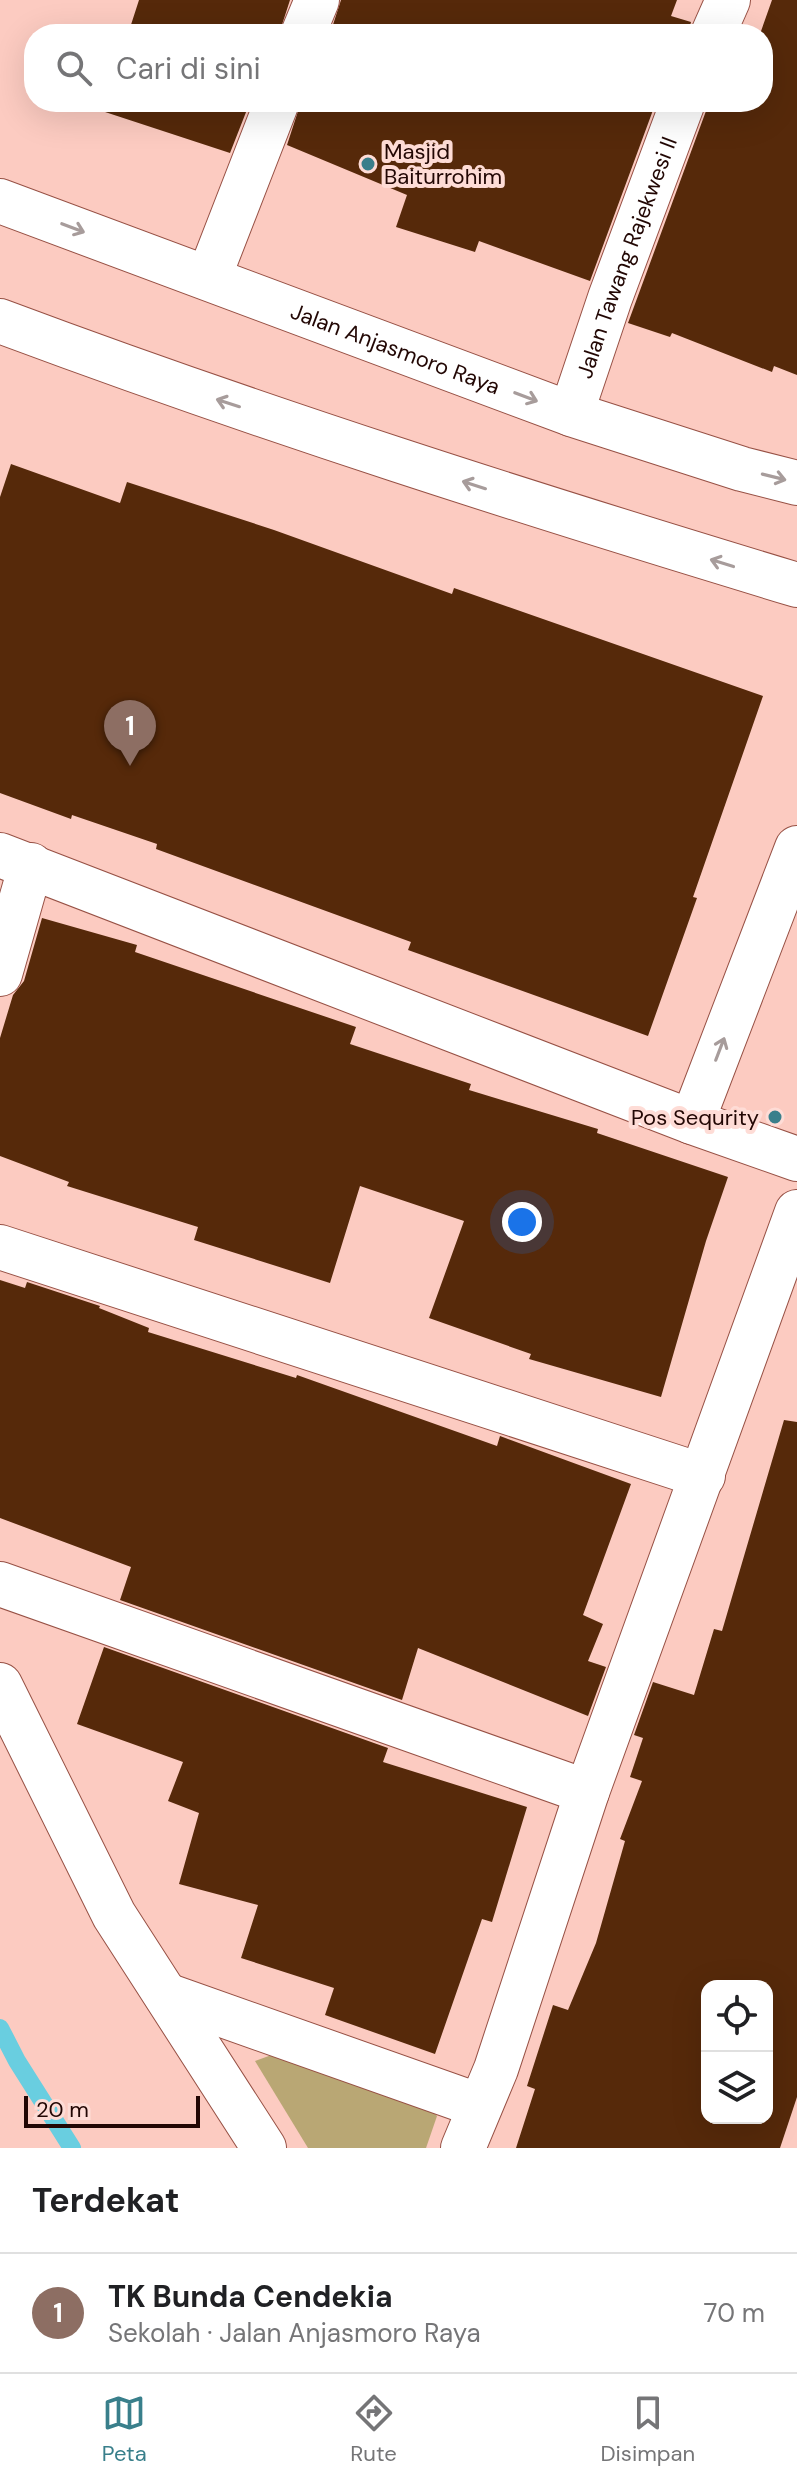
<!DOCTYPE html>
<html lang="id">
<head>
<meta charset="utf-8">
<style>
	body { margin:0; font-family:"DM Sans",sans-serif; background:#f6f6f6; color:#202124 }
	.controls { position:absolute; right:24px; bottom:24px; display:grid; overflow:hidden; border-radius:16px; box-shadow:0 8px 32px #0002 }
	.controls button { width:72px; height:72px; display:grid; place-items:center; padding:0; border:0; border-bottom:2px solid #e0e0e0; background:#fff; color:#202124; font:40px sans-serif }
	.scale { position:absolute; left:24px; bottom:20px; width:176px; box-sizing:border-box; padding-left:8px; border:4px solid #220704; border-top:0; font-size:22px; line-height:28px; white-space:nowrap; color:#220704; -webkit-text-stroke:6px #fedcd6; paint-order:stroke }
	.you { position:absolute; left:522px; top:1222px; width:28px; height:28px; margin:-20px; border:6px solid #fff; border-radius:50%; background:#1a73e8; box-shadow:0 0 0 12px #1a73e833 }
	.badge { display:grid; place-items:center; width:52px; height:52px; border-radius:50%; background:#397f8b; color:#fff; font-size:26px; font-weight:700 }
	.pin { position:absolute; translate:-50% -66px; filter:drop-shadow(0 2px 4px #0008) }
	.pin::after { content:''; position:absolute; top:42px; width:28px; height:24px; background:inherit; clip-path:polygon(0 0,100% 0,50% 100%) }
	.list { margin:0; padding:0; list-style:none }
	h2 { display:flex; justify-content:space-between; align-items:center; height:104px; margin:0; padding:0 32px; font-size:34px }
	h2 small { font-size:26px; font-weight:400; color:#757577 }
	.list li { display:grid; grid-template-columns:52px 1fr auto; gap:24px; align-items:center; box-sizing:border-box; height:120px; padding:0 32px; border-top:2px solid #e0e0e0 }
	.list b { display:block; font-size:30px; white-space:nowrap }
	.list p { margin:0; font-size:26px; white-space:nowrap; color:#757577 }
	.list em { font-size:26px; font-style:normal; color:#757577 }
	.icon { flex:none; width:44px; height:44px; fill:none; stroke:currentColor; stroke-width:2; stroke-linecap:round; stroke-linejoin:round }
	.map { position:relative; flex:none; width:797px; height:2148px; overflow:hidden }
	.search { position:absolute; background:#fff; box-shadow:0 8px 32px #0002; left:24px; right:24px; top:24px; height:88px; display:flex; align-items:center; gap:20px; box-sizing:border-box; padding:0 28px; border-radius:32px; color:#757577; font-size:30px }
	.sheet { height:224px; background:#fff }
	nav { display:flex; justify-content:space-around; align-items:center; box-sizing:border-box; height:112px; border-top:2px solid #e0e0e0; background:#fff; font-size:22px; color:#757577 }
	nav a { display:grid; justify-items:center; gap:4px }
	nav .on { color:#397f8b }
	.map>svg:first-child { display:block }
</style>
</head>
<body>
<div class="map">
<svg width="797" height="2148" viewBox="0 0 797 2148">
	<rect width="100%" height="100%" fill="#fccbc1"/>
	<path fill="#b9a774" d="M277 2053 419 2096 437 2116 426 2148H308L255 2061Z"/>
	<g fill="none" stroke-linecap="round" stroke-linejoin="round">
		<path stroke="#69cee0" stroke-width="18" d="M0 2028 17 2061 72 2148"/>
	</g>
	<path fill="#56290a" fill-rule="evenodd" d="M139 0H290L279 34H128Z
		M341 0H677L671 16 691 22 688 34H330Z
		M772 0H797V375L774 366 772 372 672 333 670 337 628 323 706 111 707 102H763V34H760Z
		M105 102H250L230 153 102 111Z
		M301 102H656L590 281 479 241 475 252 396 227 407 195 287 145Z
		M11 464 120 503 127 482 274 530 452 594 454 588 763 696 693 897 697 898 648 1036 408 950 411 942 156 849 157 844 72 815 71 819 0 793V497Z
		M42 918 137 945 135 952 356 1027 350 1044 471 1084 469 1090 598 1129 597 1133 728 1177 706 1241 661 1397 529 1359 531 1354 429 1318 464 1221 360 1186 330 1283 194 1240 198 1227 67 1186 69 1182 0 1156V1038L13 995 24 981Z
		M0 1280 25 1288 27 1282 100 1306 99 1308 149 1328 148 1332 296 1378 297 1375 497 1446 500 1436 631 1484 583 1615 603 1624 588 1661 606 1667 588 1716 418 1648 402 1700 120 1600 131 1567 0 1518Z
		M784 1420 797 1422V2097L780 2148H516L535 2089 527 2086 553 2005 568 2010 596 1943 625 1841 620 1839 642 1781 630 1777 643 1738 634 1735 653 1682 694 1695 714 1629 722 1631ZM707 1986H767V2118H707Z
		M104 1647 388 1748 383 1762 527 1807 492 1922 482 1919 435 2054 325 2015 334 1988 241 1958 258 1905 179 1884 199 1813 168 1801 183 1762 77 1724Z"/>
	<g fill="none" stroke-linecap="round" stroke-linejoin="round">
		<defs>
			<g id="minor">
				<path d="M303 34 317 0"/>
				<path d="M713 34 728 0"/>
				<path id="s1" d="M0 201 571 414 742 469 797 483"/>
				<path d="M209 277 277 102"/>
				<path d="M0 321C262 419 529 504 797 585"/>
				<path id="s2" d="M571 414 610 298 683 102"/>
				<path d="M0 855 692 1122 797 1159"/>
				<path d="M0 974 31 865"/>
				<path d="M692 1122 797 848"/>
				<path d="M0 1247 703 1476"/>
				<path d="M0 1584 587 1792"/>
				<path d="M0 1685 114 1915 264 2148"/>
				<path d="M166 1995 480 2106"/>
				<path d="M463 2148 496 2069 587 1792 797 1212"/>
			</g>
		</defs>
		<use href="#minor" stroke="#975145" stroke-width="46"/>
		<use href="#minor" stroke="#fff" stroke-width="44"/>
	</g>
	<defs><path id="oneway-shaft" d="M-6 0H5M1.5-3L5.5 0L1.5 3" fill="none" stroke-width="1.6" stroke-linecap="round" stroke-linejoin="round" transform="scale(2)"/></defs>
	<g stroke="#a79c9b">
		<use href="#oneway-shaft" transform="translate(73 228) rotate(21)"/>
		<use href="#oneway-shaft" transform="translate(526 397) rotate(21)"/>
		<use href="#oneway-shaft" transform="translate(228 403) rotate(-162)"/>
		<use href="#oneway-shaft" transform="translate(774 477) rotate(14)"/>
		<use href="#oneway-shaft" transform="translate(474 485) rotate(-162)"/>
		<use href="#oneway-shaft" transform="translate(722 563) rotate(-163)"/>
		<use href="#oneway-shaft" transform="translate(720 1049) rotate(-69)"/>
	</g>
	<g fill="#397f8b" stroke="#fedcd6" stroke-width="3">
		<circle cx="368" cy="164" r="8"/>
		<circle cx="775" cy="1117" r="8"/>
	</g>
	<g text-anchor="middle" stroke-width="8" stroke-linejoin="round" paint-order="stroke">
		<g font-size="22" fill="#220704" stroke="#fedcd6" text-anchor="start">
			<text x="384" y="159">Masjid<tspan x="384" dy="25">Baiturrohim</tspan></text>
			<text x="759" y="1125" text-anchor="end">Pos Sequrity</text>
		</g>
		<g font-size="22" fill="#220704" stroke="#fedcd6">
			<text dy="8" stroke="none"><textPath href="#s2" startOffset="166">Jalan Tawang Rajekwesi II</textPath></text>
			<text dy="8" stroke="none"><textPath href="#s1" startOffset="422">Jalan Anjasmoro Raya</textPath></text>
		</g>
	</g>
</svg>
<div class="controls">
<button><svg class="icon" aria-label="locate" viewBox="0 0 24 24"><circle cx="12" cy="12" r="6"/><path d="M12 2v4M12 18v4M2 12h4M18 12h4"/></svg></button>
<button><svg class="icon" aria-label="layers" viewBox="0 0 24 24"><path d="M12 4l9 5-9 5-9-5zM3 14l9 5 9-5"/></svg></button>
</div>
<div class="scale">20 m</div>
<div class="you"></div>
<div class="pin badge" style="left:130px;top:766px;background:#8d6e63">1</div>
<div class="search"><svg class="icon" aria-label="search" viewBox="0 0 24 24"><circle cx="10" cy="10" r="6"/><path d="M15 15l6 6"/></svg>Cari di sini</div>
</div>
<section class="sheet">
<h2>Terdekat<small></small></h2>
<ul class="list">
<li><span class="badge" style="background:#8d6e63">1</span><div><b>TK Bunda Cendekia</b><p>Sekolah · Jalan Anjasmoro Raya</p></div><em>70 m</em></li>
</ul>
</section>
<nav>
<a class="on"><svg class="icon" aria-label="map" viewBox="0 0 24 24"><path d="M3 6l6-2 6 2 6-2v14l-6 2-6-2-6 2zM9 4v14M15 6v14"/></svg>Peta</a>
<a><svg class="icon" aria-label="directions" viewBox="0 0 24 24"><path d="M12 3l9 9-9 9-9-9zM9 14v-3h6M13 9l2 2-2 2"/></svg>Rute</a>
<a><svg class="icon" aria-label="saved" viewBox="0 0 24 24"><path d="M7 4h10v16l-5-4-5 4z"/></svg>Disimpan</a>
</nav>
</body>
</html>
